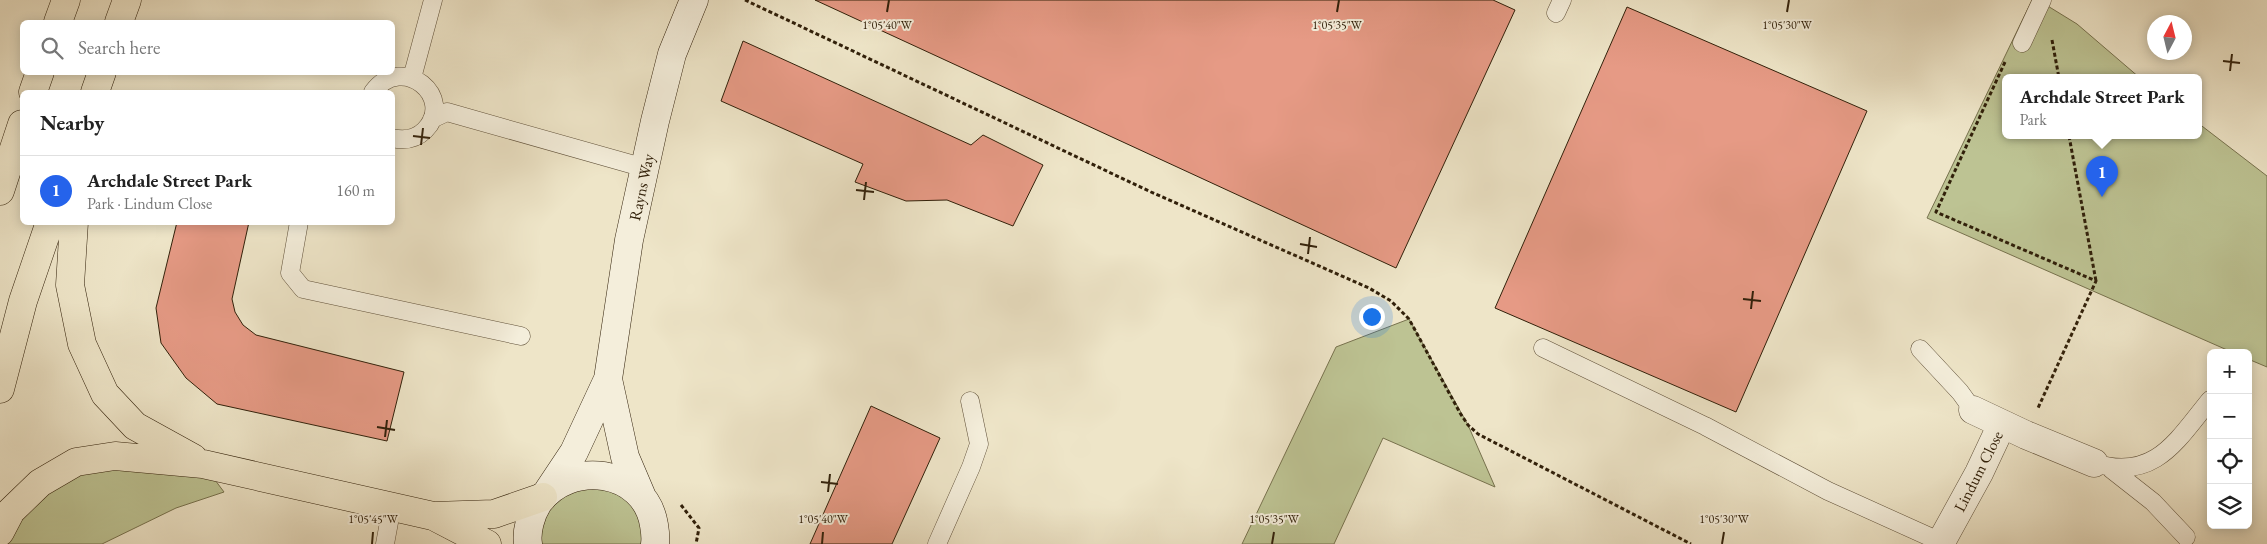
<!DOCTYPE html>
<html lang="en">
<head>
<meta charset="utf-8">
<style>
	body { margin:0; font-family:"EB Garamond",serif; background:#f2f2f2; color:#222 }
	.controls { position:absolute; right:15px; bottom:15px; display:grid; overflow:hidden; border-radius:8px; box-shadow:0 2px 12px #0003 }
	.controls button { width:45px; height:45px; display:grid; place-items:center; padding:0; border:0; border-bottom:1px solid #e0e0e0; background:#fff; color:#222; font:25px sans-serif }
	.compass { position:absolute; left:2147px; top:15px; width:45px; height:45px; border-radius:50%; background:#fff; box-shadow:0 2px 12px #0003; rotate:7deg }
	.you { position:absolute; left:1371px; top:316px; width:18px; height:18px; margin:-12px; border:4px solid #fff; border-radius:50%; background:#1a73e8; box-shadow:0 0 0 8px #1a73e833 }
	.badge { display:grid; place-items:center; width:32px; height:32px; border-radius:50%; background:#2563eb; color:#fff; font-size:16px; font-weight:700 }
	.pin { position:absolute; translate:-50% -41px; filter:drop-shadow(0 1px 2px #0008) }
	.pin::after { content:''; position:absolute; top:26px; width:18px; height:15px; background:inherit; clip-path:polygon(0 0,100% 0,50% 100%) }
	.popup { position:absolute; left:2002px; top:74px; width:200px; height:65px; box-sizing:border-box; display:grid; place-content:center; border-radius:8px; background:#fff; filter:drop-shadow(0 1px 4px #0005); font-size:16px; white-space:nowrap; color:#767676 }
	.popup b { font-size:19px; color:#222 }
	.popup::after { content:''; position:absolute; left:50%; top:100%; margin-left:-10px; border:10px solid transparent; border-top-color:#fff }
	.list { margin:0; padding:0; list-style:none }
	h2 { display:flex; justify-content:space-between; align-items:center; height:65px; margin:0; padding:0 20px; font-size:21px }
	h2 small { font-size:16px; font-weight:400; color:#767676 }
	.list li { display:grid; grid-template-columns:32px 1fr auto; gap:15px; align-items:center; box-sizing:border-box; height:70px; padding:0 20px; border-top:1px solid #e0e0e0 }
	.list b { display:block; font-size:19px; white-space:nowrap }
	.list p { margin:0; font-size:16px; white-space:nowrap; color:#767676 }
	.list em { font-size:16px; font-style:normal; color:#767676 }
	.icon { flex:none; width:28px; height:28px; fill:none; stroke:currentColor; stroke-width:2; stroke-linecap:round; stroke-linejoin:round }
	.map { position:relative; flex:none; width:2267px; height:544px; overflow:hidden }
	.search { position:absolute; background:#fff; box-shadow:0 2px 12px #0003; left:20px; top:20px; width:375px; height:55px; display:flex; align-items:center; gap:12px; box-sizing:border-box; padding:0 18px; border-radius:8px; color:#767676; font-size:19px }
	.panel { position:absolute; background:#fff; box-shadow:0 2px 12px #0003; left:20px; top:90px; width:375px; height:135px; border-radius:8px }
	.map>svg:first-child { display:block }
</style>
</head>
<body>
<div class="map">
<svg width="2267" height="544" viewBox="0 0 2267 544">
	<rect width="100%" height="100%" fill="#eee5c8"/>
	<filter id="stains"><feTurbulence type="fractalNoise" baseFrequency=".004" numOctaves="4"/><feColorMatrix values="0 0 0 0 .2 0 0 0 0 .09 0 0 0 0 .02 0 0 0 .5 -.17"/></filter>
	<radialGradient id="worn" r=".72"><stop offset=".6" stop-color="#630" stop-opacity="0"/><stop offset="1" stop-color="#630" stop-opacity=".3"/></radialGradient>
	<path fill="#bdc393" stroke="#77724e" d="M2032 0H2038L2077 24 2140 78H2006V136H2198V123L2267 176V367L2248 359V353H2234L1927 218Z
		M1409 319 1468 425 1495 487 1383 438 1334 544H1242L1336 347Z
		M76 462 203 464 224 492 176 508 102 544H0L11 511Z
		M616 479 655 544H528L543 497Z"/>
	<path fill="#e69a85" stroke="#31200a" d="M815 0H1493L1515 10 1396 268Z
		M1627 7 1867 111 1736 412 1495 308Z
		M743 41 971 145 983 135 1043 165 1013 226 947 200 906 201 855 182 863 164 721 101Z
		M177 222H249L232 299 235 312 243 325 256 335 404 372 387 441 217 404 186 378 161 343 156 308Z
		M871 406 940 438 892 544H810Z"/>
	<g fill="none" stroke-linecap="round" stroke-linejoin="round">
		<defs>
			<path id="lane" d="M1556 13 1562 0
				M2022 43 2042 0
				M412 78 433 0
				M373 92C403 52 456 98 425 130 416 139 405 141 392 138
				M432 119 447 112 645 168
				M299 222 290 273 303 289 521 336
				M1543 348 1705 426 1828 491 1941 542
				M1920 349 1960 392 1973 410
				M2094 463C2155 482 2177 440 2210 400
				M2111 469 2153 502 2186 537
				M385 544 392 506
				M937 544 971 467 979 444 970 401"/>
			<path id="street" d="M1973 410 2026 435 2094 463
				M1940 544 1979 473 2002 424"/>
			<path id="secondary" d="M608 379 625 457 642 497
				M548 491 574 452 608 379 629 240 655 121 672 54 694 0
				M528 544C526 531 531 514 538 503 569 459 645 468 654 525 655 531 656 538 655 544"/>
			<path id="highway" d="M58 22 66 0
				M119 22 127 0
				M33 92 40 72
				M95 92 102 72
				M0 191 22 124
				M74 222 70 285 82 344 105 394 135 426 193 458
				M0 389 23 301 50 222
				M435 517 487 544
				M0 532 11 511 40 483 76 462 115 456 203 464 433 516 494 514 543 497"/>
		</defs>
		<use href="#lane" stroke="#60513a" stroke-width="19"/>
		<use href="#street" stroke="#60513a" stroke-width="29"/>
		<use href="#secondary" stroke="#31200a" stroke-width="29"/>
		<use href="#highway" stroke="#31200a" stroke-width="29"/>
		<path stroke="#31200a" stroke-width="3" stroke-dasharray="4 2.5" stroke-linecap="butt" d="M745 0 1151 192 1369 288 1391 301 1409 319 1460 413 1468 425 1478 434 1691 544
			M2052 40 2059 78
			M2005 62 1936 212 2096 281 2038 408
			M2069 136 2096 281
			M681 505 699 528 696 544"/>
		<use href="#lane" stroke="#f4eedb" stroke-width="18"/>
		<use href="#street" stroke="#f4eedb" stroke-width="28"/>
		<use href="#secondary" stroke="#f4eedb" stroke-width="28"/>
		<use href="#highway" stroke="#eee5c8" stroke-width="28"/>
	</g>
	<path fill="none" stroke="#31200a" stroke-width="2" d="M887 12 889 0M1337 12 1339 0M1787 12 1789 0M2223 61 2240 63M2230 71 2232 54M413 136 430 138M421 145 423 128M856 190 874 192M864 200 866 182M1300 244 1317 247M1308 254 1310 237M1743 299 1761 301M1751 309 1753 291M377 427 395 430M385 437 387 420M821 482 838 484M828 492 830 474M372 544 373 532M822 544 823 532M1272 544 1274 532M1722 544 1724 532"/>
	<g text-anchor="middle" stroke-width="4" stroke-linejoin="round" paint-order="stroke">
		<g font-size="16" fill="#31200a" stroke="#f4eedb">
			<text transform="translate(641 187) rotate(-78)" y="6">Rayns Way</text>
			<text transform="translate(1978 471) rotate(-63)" y="6">Lindum Close</text>
		</g>
	</g>
	<g font-size="12" text-anchor="middle" fill="#31200a" stroke="#f4eedb" stroke-width="4" stroke-linejoin="round" paint-order="stroke">
		<text x="887" y="29">1°05'40"W</text>
		<text x="1337" y="29">1°05'35"W</text>
		<text x="1787" y="29">1°05'30"W</text>
		<text x="373" y="523">1°05'45"W</text>
		<text x="823" y="523">1°05'40"W</text>
		<text x="1274" y="523">1°05'35"W</text>
		<text x="1724" y="523">1°05'30"W</text>
	</g>
	<rect width="100%" height="100%" filter="url(#stains)"/>
	<rect width="100%" height="100%" fill="url(#worn)"/>
</svg>
<div class="controls">
<button>+</button>
<button>−</button>
<button><svg class="icon" aria-label="locate" viewBox="0 0 24 24"><circle cx="12" cy="12" r="6"/><path d="M12 2v4M12 18v4M2 12h4M18 12h4"/></svg></button>
<button><svg class="icon" aria-label="layers" viewBox="0 0 24 24"><path d="M12 4l9 5-9 5-9-5zM3 14l9 5 9-5"/></svg></button>
</div>
<svg class="compass" viewBox="-18 -18 36 36"><path d="M0-13l5 13h-10z" fill="#e53935"/><path d="M0 13l5-13h-10z" fill="#767676"/></svg>
<div class="you"></div>
<div class="pin badge" style="left:2102px;top:197px">1</div>
<div class="popup"><b>Archdale Street Park</b>Park</div>
<div class="search"><svg class="icon" aria-label="search" viewBox="0 0 24 24"><circle cx="10" cy="10" r="6"/><path d="M15 15l6 6"/></svg>Search here</div>
<section class="panel">
<h2>Nearby<small></small></h2>
<ul class="list">
<li><span class="badge">1</span><div><b>Archdale Street Park</b><p>Park · Lindum Close</p></div><em>160 m</em></li>
</ul>
</section>
</div>
</body>
</html>
